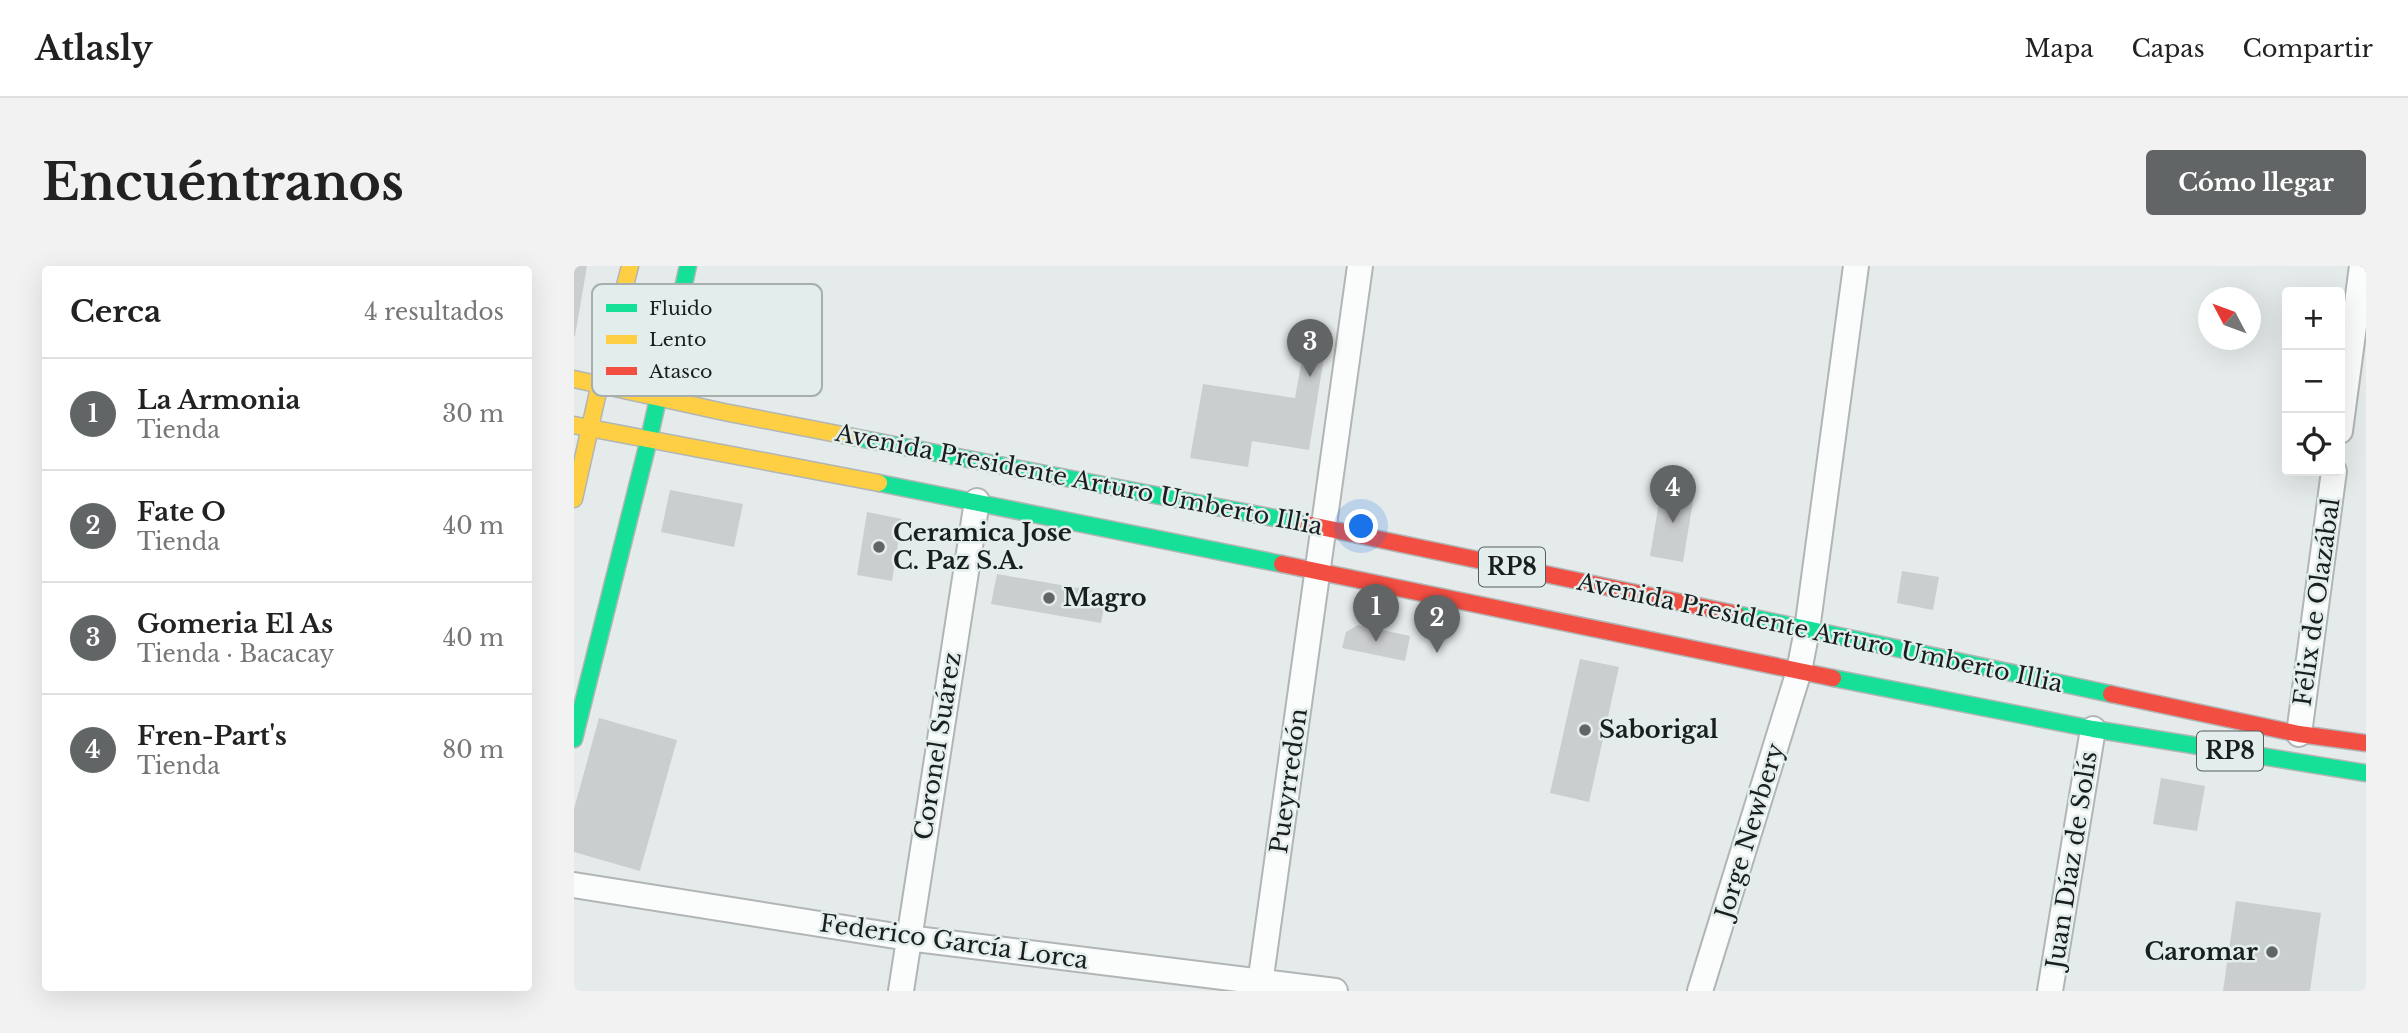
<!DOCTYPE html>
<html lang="es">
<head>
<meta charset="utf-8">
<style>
	body { margin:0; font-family:"Libre Baskerville",serif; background:#f2f2f2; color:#222 }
	.controls { position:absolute; right:21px; top:21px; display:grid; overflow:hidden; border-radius:7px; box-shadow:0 7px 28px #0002 }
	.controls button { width:63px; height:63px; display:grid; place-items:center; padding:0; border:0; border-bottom:2px solid #e0e0e0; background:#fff; color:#222; font:35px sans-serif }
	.compass { position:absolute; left:1624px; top:21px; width:63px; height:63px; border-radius:50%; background:#fff; box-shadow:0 7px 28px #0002; rotate:311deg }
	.you { position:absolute; left:788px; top:261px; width:24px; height:24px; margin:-18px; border:5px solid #fff; border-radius:50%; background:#1a73e8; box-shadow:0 0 0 10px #1a73e833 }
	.badge { display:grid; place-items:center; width:46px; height:46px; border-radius:50%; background:#616565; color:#fff; font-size:23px; font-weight:700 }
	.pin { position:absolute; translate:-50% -58px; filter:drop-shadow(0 2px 4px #0008) }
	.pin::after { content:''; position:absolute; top:37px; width:24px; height:21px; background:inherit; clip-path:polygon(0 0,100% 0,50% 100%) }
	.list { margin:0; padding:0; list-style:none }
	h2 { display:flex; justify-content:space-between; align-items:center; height:91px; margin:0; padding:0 28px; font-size:30px }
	h2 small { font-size:23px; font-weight:400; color:#767676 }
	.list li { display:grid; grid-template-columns:46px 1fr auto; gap:21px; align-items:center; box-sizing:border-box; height:112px; padding:0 28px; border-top:2px solid #e0e0e0 }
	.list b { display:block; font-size:26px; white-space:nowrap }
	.list p { margin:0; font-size:23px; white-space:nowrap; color:#767676 }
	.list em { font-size:23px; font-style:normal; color:#767676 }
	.icon { flex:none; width:38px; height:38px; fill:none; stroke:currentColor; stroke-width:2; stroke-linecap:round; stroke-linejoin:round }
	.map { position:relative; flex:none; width:1792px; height:725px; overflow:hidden; border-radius:7px }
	header { display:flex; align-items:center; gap:42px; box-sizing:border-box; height:98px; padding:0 35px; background:#fff; border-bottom:2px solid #e0e0e0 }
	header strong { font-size:33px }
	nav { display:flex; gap:38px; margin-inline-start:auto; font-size:24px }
	.intro { display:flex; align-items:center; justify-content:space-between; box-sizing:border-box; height:168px; padding:0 42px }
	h1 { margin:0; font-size:49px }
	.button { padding:18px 32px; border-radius:7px; background:#616565; color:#fff; font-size:24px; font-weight:700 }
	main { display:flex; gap:42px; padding:0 42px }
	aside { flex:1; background:#fff; border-radius:7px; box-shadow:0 7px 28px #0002 }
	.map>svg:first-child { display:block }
</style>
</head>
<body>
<header>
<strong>Atlasly</strong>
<nav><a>Mapa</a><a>Capas</a><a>Compartir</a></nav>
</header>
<div class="intro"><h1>Encuéntranos</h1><a class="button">Cómo llegar</a></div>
<main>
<aside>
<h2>Cerca<small>4 resultados</small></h2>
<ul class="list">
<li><span class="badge">1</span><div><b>La Armonia</b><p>Tienda</p></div><em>30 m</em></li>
<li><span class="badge">2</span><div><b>Fate O</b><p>Tienda</p></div><em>40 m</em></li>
<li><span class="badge">3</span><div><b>Gomeria El As</b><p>Tienda · Bacacay</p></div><em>40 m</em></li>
<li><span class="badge">4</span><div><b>Fren-Part's</b><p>Tienda</p></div><em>80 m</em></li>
</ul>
</aside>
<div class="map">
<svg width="1792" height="725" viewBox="0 0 1792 725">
	<rect width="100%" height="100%" fill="#e5eaea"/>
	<path fill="#cbcece" d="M0 0H13L1 70H0Z
		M729 87 750 91 735 184 678 175 674 201 616 192 629 118 721 132Z
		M1088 218 1121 223 1109 296 1076 290Z
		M96 224 169 238 160 281 87 266Z
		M293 246 328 253 318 315 283 309Z
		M1328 305 1365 311 1359 344 1323 337Z
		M423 308 533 327 527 357 417 338Z
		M784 359 836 370 831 395 768 382 772 366Z
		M1006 393 1045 401 1015 536 976 527Z
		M25 452 103 474 66 605 0 586V543Z
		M1587 512 1631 520 1623 565 1579 558Z
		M1662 635 1747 647 1736 725H1649Z"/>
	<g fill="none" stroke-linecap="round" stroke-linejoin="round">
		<defs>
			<path id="street" d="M1766 165 1788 0
				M1725 468 1760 205
				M0 619 334 672 761 725
				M327 725 403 235
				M685 725 786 0
				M1126 725 1225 405 1233 364 1282 0
				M1476 725 1519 463"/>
			<path id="fast" d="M279 171 732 258
				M305 217 708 298
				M1162 348 1537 428
				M1259 412 1519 463 1792 507
				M0 473 75 173 114 0"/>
			<path id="slow" d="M0 113 150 146 279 171
				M0 159 305 217
				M0 233 26 117 56 0"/>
			<path id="jam" d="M732 258 1162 348
				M708 298 1259 412
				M1537 428 1725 468 1792 477"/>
		</defs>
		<use href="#street" stroke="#b1b5b5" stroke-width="28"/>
		<use href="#fast" stroke="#b1b5b5" stroke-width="19"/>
		<use href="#slow" stroke="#b1b5b5" stroke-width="19"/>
		<use href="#jam" stroke="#b1b5b5" stroke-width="19"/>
		<use href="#street" stroke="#fbfcfc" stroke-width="24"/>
		<use href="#fast" stroke="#16e098" stroke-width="16"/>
		<use href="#slow" stroke="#ffcf43" stroke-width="16"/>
		<use href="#jam" stroke="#f24e42" stroke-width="16"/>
	</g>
	<g fill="#616565" stroke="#e2edec" stroke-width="2.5">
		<circle cx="305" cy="281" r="7"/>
		<circle cx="475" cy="332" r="7"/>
		<circle cx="1011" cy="464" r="7"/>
		<circle cx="1698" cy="686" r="7"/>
	</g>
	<g text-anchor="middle" stroke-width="5" stroke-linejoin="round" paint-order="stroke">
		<g fill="#e2edec" stroke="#565c5c" stroke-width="2">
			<rect x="905" y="281.5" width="66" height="39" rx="5"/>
			<rect x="1623" y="465.5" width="66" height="39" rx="5"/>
		</g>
		<g font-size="23" font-weight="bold" fill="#1a1e1e">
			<text x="938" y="309">RP8</text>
			<text x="1656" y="493">RP8</text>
		</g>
		<g font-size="24" fill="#1a1e1e" stroke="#e2edec">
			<text transform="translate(505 214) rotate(11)" y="8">Avenida Presidente Arturo Umberto Illia</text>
			<text transform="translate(1743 336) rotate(-82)" y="8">Félix de Olazábal</text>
			<text transform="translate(1246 367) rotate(12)" y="8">Avenida Presidente Arturo Umberto Illia</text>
			<text transform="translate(364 480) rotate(-81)" y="8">Coronel Suárez</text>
			<text transform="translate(715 515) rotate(-82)" y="8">Pueyrredón</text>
			<text transform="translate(1176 565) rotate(-73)" y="8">Jorge Newbery</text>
			<text transform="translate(1498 594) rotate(-81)" y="8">Juan Díaz de Solís</text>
			<text transform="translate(380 676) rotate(8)" y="8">Federico García Lorca</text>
		</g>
		<g font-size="24" font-weight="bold" fill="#1a1e1e" stroke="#e2edec" text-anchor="start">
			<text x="319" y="275">Ceramica Jose<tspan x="319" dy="28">C. Paz S.A.</tspan></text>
			<text x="489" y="340">Magro</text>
			<text x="1025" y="472">Saborigal</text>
			<text x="1684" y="694" text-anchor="end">Caromar</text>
		</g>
	</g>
	<rect x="18" y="18" width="230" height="112" rx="10" fill="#e2edec" stroke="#a6afae" stroke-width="2"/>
	<rect x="32" y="38" width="31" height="8" fill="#16e098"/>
	<rect x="32" y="69" width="31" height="9" fill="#ffcf43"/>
	<rect x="32" y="101" width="31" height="8" fill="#f24e42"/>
	<g font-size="19" fill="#1a1e1e">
		<text x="75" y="49">Fluido</text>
		<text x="75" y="80">Lento</text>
		<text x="75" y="112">Atasco</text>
	</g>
</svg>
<div class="controls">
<button>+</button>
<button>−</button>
<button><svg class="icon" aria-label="locate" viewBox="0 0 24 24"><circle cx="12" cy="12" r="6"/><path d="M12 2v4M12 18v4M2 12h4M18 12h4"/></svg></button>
</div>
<svg class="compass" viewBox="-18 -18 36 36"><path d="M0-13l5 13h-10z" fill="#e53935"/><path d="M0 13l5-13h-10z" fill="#767676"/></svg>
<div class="you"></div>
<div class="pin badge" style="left:802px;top:376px">1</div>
<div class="pin badge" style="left:863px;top:387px">2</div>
<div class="pin badge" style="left:736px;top:111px">3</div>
<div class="pin badge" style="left:1099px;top:257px">4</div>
</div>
</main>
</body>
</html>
